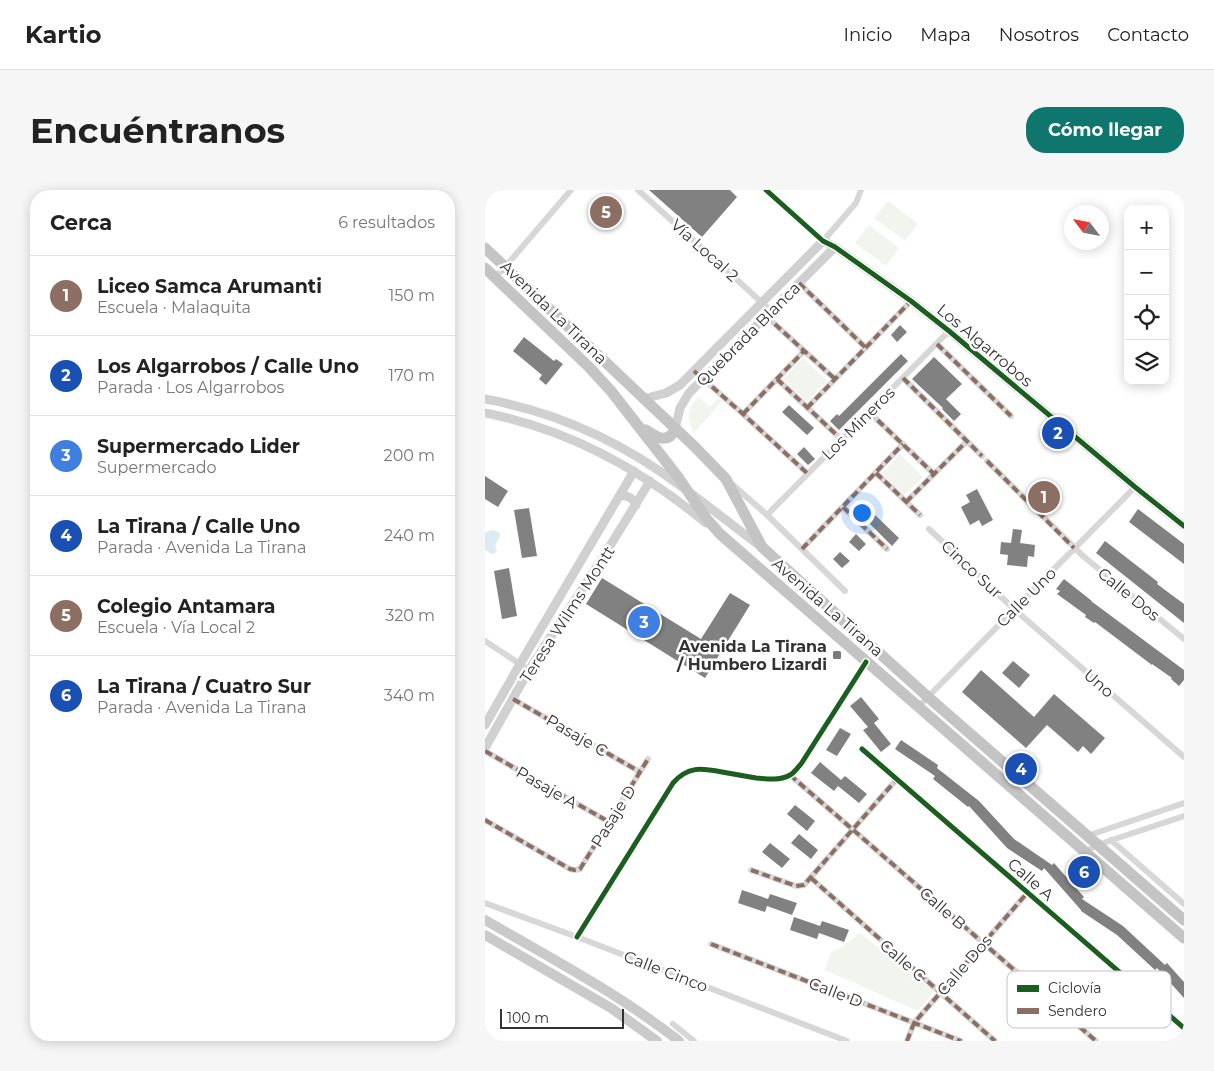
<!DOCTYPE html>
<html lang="es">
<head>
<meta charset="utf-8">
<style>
	body { margin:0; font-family:Montserrat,sans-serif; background:#f6f6f6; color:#222 }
	.controls { position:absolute; right:15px; top:15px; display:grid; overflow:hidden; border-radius:10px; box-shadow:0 2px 12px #0003 }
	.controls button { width:45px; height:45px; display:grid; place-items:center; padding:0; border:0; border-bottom:1px solid #e0e0e0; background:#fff; color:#222; font:25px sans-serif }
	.compass { position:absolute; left:579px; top:15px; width:45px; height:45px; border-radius:50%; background:#fff; box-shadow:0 2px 12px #0003; rotate:302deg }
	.scale { position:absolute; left:15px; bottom:12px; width:124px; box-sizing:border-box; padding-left:5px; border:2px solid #333; border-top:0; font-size:14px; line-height:18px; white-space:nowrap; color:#333; -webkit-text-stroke:4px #fff; paint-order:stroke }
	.you { position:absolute; left:376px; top:322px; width:18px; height:18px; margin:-12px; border:4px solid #fff; border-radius:50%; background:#1a73e8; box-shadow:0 0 0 8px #1a73e833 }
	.badge { display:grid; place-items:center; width:32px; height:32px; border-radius:50%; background:#0f766e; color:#fff; font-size:16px; font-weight:700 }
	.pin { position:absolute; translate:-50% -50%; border:2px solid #fff; box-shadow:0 1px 5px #0006 }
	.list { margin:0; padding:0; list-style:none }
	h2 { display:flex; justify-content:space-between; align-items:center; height:65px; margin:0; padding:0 20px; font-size:21px }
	h2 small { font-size:16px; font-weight:400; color:#767676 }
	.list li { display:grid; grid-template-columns:32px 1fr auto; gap:15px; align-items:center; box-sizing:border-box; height:80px; padding:0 20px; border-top:1px solid #e0e0e0 }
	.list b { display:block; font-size:19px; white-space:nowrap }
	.list p { margin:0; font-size:16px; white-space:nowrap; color:#767676 }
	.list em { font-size:16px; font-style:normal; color:#767676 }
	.icon { flex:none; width:28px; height:28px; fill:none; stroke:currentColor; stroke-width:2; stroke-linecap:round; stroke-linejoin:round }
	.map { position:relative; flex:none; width:699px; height:851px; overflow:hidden; border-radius:20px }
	header { display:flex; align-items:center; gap:30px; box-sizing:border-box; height:70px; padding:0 25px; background:#fff; border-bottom:1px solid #e0e0e0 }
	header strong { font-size:24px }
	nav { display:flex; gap:28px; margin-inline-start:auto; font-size:18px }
	.intro { display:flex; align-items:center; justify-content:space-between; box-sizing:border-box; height:120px; padding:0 30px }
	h1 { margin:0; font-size:35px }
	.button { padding:12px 22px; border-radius:20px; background:#0f766e; color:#fff; font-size:18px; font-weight:700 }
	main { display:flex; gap:30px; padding:0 30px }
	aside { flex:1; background:#fff; border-radius:20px; box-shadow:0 2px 12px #0003 }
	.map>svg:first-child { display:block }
</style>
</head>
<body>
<header>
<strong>Kartio</strong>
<nav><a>Inicio</a><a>Mapa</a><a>Nosotros</a><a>Contacto</a></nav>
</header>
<div class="intro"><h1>Encuéntranos</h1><a class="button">Cómo llegar</a></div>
<main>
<aside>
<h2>Cerca<small>6 resultados</small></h2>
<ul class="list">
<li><span class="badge" style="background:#8d6e63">1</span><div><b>Liceo Samca Arumanti</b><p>Escuela · Malaquita</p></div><em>150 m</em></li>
<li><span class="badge" style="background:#1a4fb4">2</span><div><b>Los Algarrobos / Calle Uno</b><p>Parada · Los Algarrobos</p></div><em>170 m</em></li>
<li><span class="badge" style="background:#3f7fe0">3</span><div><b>Supermercado Lider</b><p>Supermercado</p></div><em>200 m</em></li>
<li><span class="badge" style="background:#1a4fb4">4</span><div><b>La Tirana / Calle Uno</b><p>Parada · Avenida La Tirana</p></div><em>240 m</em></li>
<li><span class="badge" style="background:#8d6e63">5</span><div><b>Colegio Antamara</b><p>Escuela · Vía Local 2</p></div><em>320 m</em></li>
<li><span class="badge" style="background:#1a4fb4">6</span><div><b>La Tirana / Cuatro Sur</b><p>Parada · Avenida La Tirana</p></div><em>340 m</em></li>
</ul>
</aside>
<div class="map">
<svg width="699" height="851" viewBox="0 0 699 851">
	<rect width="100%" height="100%" fill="#fff"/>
	<path fill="#f1f5ed" d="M403 11 433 34 420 51 389 28Z
		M384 35 414 58 401 76 370 53Z
		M318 168 342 191 322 212 298 189Z
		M213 207 225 217 233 208 237 211 209 243C201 228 202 219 213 207Z
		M415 264 438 287 419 305 397 283Z
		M375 743 449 801 433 821 340 780 346 762 356 758Z"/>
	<path fill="#ddebf3" d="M9 340 15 343V346L10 356 12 361 10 363 7 364 0 360V343L2 341Z"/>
	<path fill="#818181" d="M164 0H245L252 7 217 47Z
		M415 135 422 142 412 152 406 145Z
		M39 147 69 171 71 169 78 174 61 195 54 189 57 185 28 161Z
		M416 164 423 171 354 240 345 231 352 224 354 226Z
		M449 167 477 194 461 209 476 224 469 231 457 219 458 218 427 189Z
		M304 215 329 238 322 245 297 222Z
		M319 257 330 269 323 275 312 264Z
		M0 286 23 301 13 317 0 309Z
		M492 299 508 330 497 336 494 330 485 335 476 317 485 312 481 305Z
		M44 318 52 366 37 368 29 320Z
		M653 319 699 354V374L644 332Z
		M390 325 414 348 407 356 383 332Z
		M528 339 537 340 535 353 550 355 549 367 543 366 542 377 522 375 523 365 515 364 516 352 526 353Z
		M371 344 381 354 374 361 364 352Z
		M620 351 673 392 672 394 699 414V433L611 363Z
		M355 362 365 371 357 378 348 369Z
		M24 378 32 426 17 429 9 381Z
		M117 388 216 449 245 403 265 415 220 488 101 414Z
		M579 389 607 411H606L699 480V490L694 496 686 489 687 488 667 474V475L610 432 609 433 600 427 601 425 572 404 575 401 571 399Z
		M528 471 545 485 534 498 517 483Z
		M496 480 549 527 569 504 620 548 606 564 598 556 593 562 562 535 541 558 477 502Z
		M376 507 394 529 389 533 406 554 396 562 378 540 383 537 365 516Z
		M355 538 366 544 352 566 341 560Z
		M416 550 453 575 452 578 494 611 529 649 567 675 569 673 599 707 597 709 638 736 680 775 682 773 699 792V808L672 778 670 780 632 745 596 721V720L559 678 557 681 522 658 484 616 483 617 448 589 450 586 410 559Z
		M335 572 356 590 360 586 382 604 374 613 353 596 349 601 326 583Z
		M310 615 330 631 322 641 302 624Z
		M314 644 333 660 326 669 306 653Z
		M285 653 305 669 297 678 277 662Z
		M257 700 283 709 285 704 312 713 307 725 282 716 280 722 253 713Z
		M309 727 335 736 337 731 364 740 359 752 334 743 332 749 305 740Z"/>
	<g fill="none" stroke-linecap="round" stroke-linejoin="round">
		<path stroke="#d7d7d7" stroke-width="6" d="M153 0 248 86 286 121
			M281 0 338 51 371 13 376 0
			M10 87 20 77 86 0
			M314 93 381 158
			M281 126 350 189
			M452 154 526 226
			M209 181 258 224 323 284
			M418 188 497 266
			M292 189 357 250
			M322 218 426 111
			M384 222 449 284
			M258 224 319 161
			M502 271 598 366 699 449
			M391 283 435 325
			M247 294 282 325 360 401
			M421 312 482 251
			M358 317 402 359
			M282 325 464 141
			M444 339 529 419 699 567
			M317 359 418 254
			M0 451 44 480
			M28 509 155 582
			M433 517 650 297
			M377 559 699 838
			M0 561 124 632
			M305 585 611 851
			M0 630 85 679 90 680 95 679 163 569
			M602 646 699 613
			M626 650 699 714
			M600 662 612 655 699 626
			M266 680 311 696 319 695 412 589
			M326 688 510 851
			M0 713 92 747 362 851
			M92 747 188 593C203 576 216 578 237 582 248 584 260 586 271 588 282 589 295 591 305 585 309 583 312 578 316 574L381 472
			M226 754 476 851
			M188 834 209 851
			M422 851 429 833 543 702"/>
		<path stroke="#d0d0d0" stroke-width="9" d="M0 209C72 222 139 253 197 297
			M158 209 181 203 195 195 338 51 350 57 426 111 464 141 650 297 699 336
			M0 223C83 239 157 280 221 333
			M190 239 195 218 204 203 350 57
			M207 304 275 356
			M135 306C142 305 148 308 151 315
			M0 535 35 474 149 281
			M0 558 44 480 115 372 165 291"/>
		<path stroke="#cacaca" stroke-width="10" d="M0 730C66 768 134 804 194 851
			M0 745 126 818 172 851"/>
		<path stroke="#c4c4c4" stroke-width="11" d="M0 58 210 257 241 289 277 357 443 507 699 730
			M0 78 103 176 126 201 193 287 221 328 235 344 699 748
			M161 240C171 247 183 255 190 239"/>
		<path stroke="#8d6e63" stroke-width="4" stroke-dasharray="8 4" stroke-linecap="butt" d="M314 93 381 158
			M281 126 350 189
			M452 154 526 226
			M209 181 258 224 323 284
			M418 188 497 266
			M292 189 357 250
			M322 218 426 111
			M384 222 449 284
			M258 224 319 161
			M502 271 589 358
			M391 283 435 325
			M421 312 482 251
			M358 317 402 359
			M317 359 418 254
			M28 509 155 582
			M0 561 124 632
			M305 585 611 851
			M0 630 85 679 90 680 95 679 163 569
			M266 680 311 696 319 695 412 589
			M326 688 510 851
			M226 754 476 851
			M422 851 429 833 543 702"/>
		<defs>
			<path id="cycleway" d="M281 0 338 51 350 57 426 111 464 141 650 297 699 336
				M377 559 699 838
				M92 747 188 593C203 576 216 578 237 582 248 584 260 586 271 588 282 589 295 591 305 585 309 583 312 578 316 574L381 472"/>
		</defs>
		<use href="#cycleway" stroke="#fff" stroke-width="8"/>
		<use href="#cycleway" stroke="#1b5e20" stroke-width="5"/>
	</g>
	<rect fill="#7a7a7a" stroke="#fff" stroke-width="2" x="347" y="460" width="10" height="10" rx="2.5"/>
	<g text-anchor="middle" stroke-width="5" stroke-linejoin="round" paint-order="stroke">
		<g font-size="16" fill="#333" stroke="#fff">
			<text transform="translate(220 60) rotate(42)" y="6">Vía Local 2</text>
			<text transform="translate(69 122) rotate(44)" y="6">Avenida La Tirana</text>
			<text transform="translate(263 144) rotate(-45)" y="6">Quebrada Blanca</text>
			<text transform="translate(500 155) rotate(40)" y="6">Los Algarrobos</text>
			<text transform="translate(373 233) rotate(-45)" y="6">Los Mineros</text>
			<text transform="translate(487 379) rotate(43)" y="6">Cinco Sur</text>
			<text transform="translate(644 404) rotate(39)" y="6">Calle Dos</text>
			<text transform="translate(541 407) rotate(-45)" y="6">Calle Uno</text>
			<text transform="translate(343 417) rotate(41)" y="6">Avenida La Tirana</text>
			<text transform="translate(82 424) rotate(-57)" y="6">Teresa Wilms Montt</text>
			<text transform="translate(614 493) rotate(41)" y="6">Uno</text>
			<text transform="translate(92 545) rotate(30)" y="6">Pasaje C</text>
			<text transform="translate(62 597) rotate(30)" y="6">Pasaje A</text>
			<text transform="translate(128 626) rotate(-58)" y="6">Pasaje D</text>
			<text transform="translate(546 689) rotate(41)" y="6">Calle A</text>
			<text transform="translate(458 718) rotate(41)" y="6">Calle B</text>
			<text transform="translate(418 770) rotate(41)" y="6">Calle C</text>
			<text transform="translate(479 775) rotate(-49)" y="6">Calle Dos</text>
			<text transform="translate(181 781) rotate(21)" y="6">Calle Cinco</text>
			<text transform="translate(351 802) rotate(21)" y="6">Calle D</text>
		</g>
		<g font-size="16" font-weight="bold" fill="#333" stroke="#fff" text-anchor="end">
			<text x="342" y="462">Avenida La Tirana<tspan x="342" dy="18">/ Humbero Lizardi</tspan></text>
		</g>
	</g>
	<rect x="522" y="781" width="164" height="57" rx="8" fill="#fff" stroke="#c2c2c2" stroke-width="1"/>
	<rect x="532" y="795" width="22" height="7" fill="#1b5e20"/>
	<rect x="532" y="818" width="22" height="6" fill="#8d6e63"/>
	<g font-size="14" fill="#333">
		<text x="563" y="803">Ciclovía</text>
		<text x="563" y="826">Sendero</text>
	</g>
</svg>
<div class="controls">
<button>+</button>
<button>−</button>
<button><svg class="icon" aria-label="locate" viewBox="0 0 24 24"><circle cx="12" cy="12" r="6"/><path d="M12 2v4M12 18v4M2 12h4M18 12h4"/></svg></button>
<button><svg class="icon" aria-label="layers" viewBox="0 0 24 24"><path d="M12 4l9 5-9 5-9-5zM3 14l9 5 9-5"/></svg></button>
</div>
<svg class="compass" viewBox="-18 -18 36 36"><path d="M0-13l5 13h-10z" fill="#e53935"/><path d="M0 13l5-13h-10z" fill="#767676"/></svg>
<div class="scale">100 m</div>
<div class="you"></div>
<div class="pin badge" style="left:559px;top:307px;background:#8d6e63">1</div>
<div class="pin badge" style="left:573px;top:243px;background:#1a4fb4">2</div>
<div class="pin badge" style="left:159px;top:432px;background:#3f7fe0">3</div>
<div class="pin badge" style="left:536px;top:579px;background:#1a4fb4">4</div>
<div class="pin badge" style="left:121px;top:22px;background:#8d6e63">5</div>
<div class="pin badge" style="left:599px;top:682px;background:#1a4fb4">6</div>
</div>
</main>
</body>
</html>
